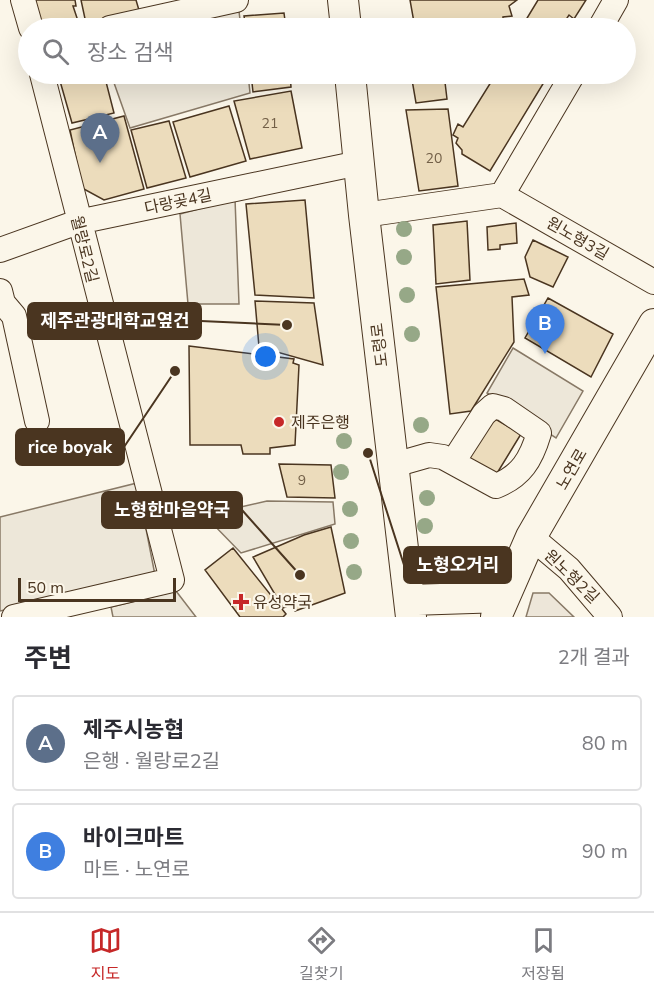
<!DOCTYPE html>
<html lang="ko">
<head>
<meta charset="utf-8">
<style>
	body { margin:0; font-family:"Nunito Sans","Noto Sans KR",sans-serif; background:#f7f7f7; color:#2b2b33 }
	.scale { position:absolute; left:18px; bottom:15px; width:158px; box-sizing:border-box; padding-left:6px; border:3px solid #4a3520; border-top:0; font-size:16px; line-height:21px; white-space:nowrap; color:#4a3520; -webkit-text-stroke:4px #fbf6e9; paint-order:stroke }
	.you { position:absolute; left:266px; top:357px; width:21px; height:21px; margin:-15px; border:4px solid #fff; border-radius:50%; background:#1a73e8; box-shadow:0 0 0 9px #1a73e833 }
	.badge { display:grid; place-items:center; width:39px; height:39px; border-radius:50%; background:#c62828; color:#fff; font-size:20px; font-weight:700 }
	.pin { position:absolute; translate:-50% -50px; filter:drop-shadow(0 2px 3px #0008) }
	.pin::after { content:''; position:absolute; top:32px; width:21px; height:18px; background:inherit; clip-path:polygon(0 0,100% 0,50% 100%) }
	.list { margin:0; padding:0; list-style:none }
	h2 { display:flex; justify-content:space-between; align-items:center; height:78px; margin:0; padding:0 24px; font-size:26px }
	h2 small { font-size:20px; font-weight:400; color:#7c7c81 }
	.list li { display:grid; grid-template-columns:39px 1fr auto; gap:18px; align-items:center; box-sizing:border-box; height:96px; margin:0 12px 12px; padding:0 12px; border:2px solid #e1e1e2; border-radius:6px }
	.list b { display:block; font-size:22px; white-space:nowrap }
	.list p { margin:0; font-size:20px; white-space:nowrap; color:#7c7c81 }
	.list em { font-size:20px; font-style:normal; color:#7c7c81 }
	.icon { flex:none; width:33px; height:33px; fill:none; stroke:currentColor; stroke-width:2; stroke-linecap:round; stroke-linejoin:round }
	.map { position:relative; flex:none; width:654px; height:617px; overflow:hidden }
	.search { position:absolute; background:#fff; box-shadow:0 6px 24px #0002; left:18px; right:18px; top:18px; height:66px; display:flex; align-items:center; gap:15px; box-sizing:border-box; padding:0 21px; border-radius:33px; color:#7c7c81; font-size:22px }
	.sheet { height:294px; background:#fff }
	nav { display:flex; justify-content:space-around; align-items:center; box-sizing:border-box; height:84px; border-top:2px solid #e1e1e2; background:#fff; font-size:16px; color:#7c7c81 }
	nav a { display:grid; justify-items:center; gap:3px }
	nav .on { color:#c62828 }
	.map>svg:first-child { display:block }
</style>
</head>
<body>
<div class="map">
<svg width="654" height="617" viewBox="0 0 654 617">
	<rect width="100%" height="100%" fill="#fbf6e9"/>
	<path fill="#ede6d9" stroke="#887966" stroke-width="1.5" d="M533 593H549L574 617H526Z"/>
	<path fill="#ede7d9" stroke="#887966" stroke-width="1.5" d="M238 3 241 28H152Z
		M138 74H248L250 93 130 128 113 80Z
		M235 199 239 304H188L180 214Z
		M513 348 583 391 556 438 487 393Z
		M137 483 155 575 0 611V517Z
		M267 501 333 502 335 524 241 553 209 520 232 509Z
		M176 591 196 617H113L111 607Z"/>
	<path fill="#ecdcbc" stroke="#4a3520" stroke-width="1.5" d="M34 0H75L76 6H73L78 21 73 22 75 28H47L39 22Z
		M81 0H136L141 17 87 28Z
		M410 0H517L509 6 512 16 503 17V28H415Z
		M538 0H586L574 19 569 15 563 24 567 28H521Z
		M284 13 286 28H246L244 16Z
		M58 74H104L114 113 72 123Z
		M251 74H290L291 87 253 92Z
		M411 74H444L447 99 416 103Z
		M496 74H549L490 171 462 154V150L456 143 458 138 453 135 458 124 463 127Z
		M291 91 302 148 250 159 234 101Z
		M229 106 246 161 190 177 173 122Z
		M448 109 458 186 419 191 406 110Z
		M124 116 144 189 104 200 82 188 70 130Z
		M169 121 186 178 147 188 131 130Z
		M305 200 314 298 255 295 246 204Z
		M467 221 470 280 436 284 433 225Z
		M516 223 517 243 500 245V249L488 250 487 227Z
		M533 240 568 257 553 287 530 277 525 257Z
		M524 279 529 295 512 297 514 342 471 411 450 414 436 287Z
		M548 298 613 334 591 377 525 338Z
		M255 301 314 303 323 365 259 347Z
		M189 346 294 359 293 363 299 365 295 445 270 448V454H243L241 445H190Z
		M492 417 521 434 488 488 459 471Z
		M279 464 331 465 335 498 287 497Z
		M331 527 345 593 295 611 292 604 283 608 253 557 304 535Z
		M233 548 286 614 283 617H240L205 570Z"/>
	<g fill="none" stroke-linecap="round" stroke-linejoin="round">
		<defs>
			<path id="minor" d="M23 0 31 28
				M110 28 236 0
				M600 28 616 0
				M502 195 654 282
				M364 215 502 195 573 74
				M0 250 78 222 359 163
				M0 291 3 303 14 316 37 421
				M394 465 429 455 443 457 496 486C521 476 531 460 539 433L504 409 493 406 484 414 453 462
				M531 537 569 569 610 617
				M14 617 172 580 42 74"/>
			<path id="major" d="M343 0 346 28
				M350 74 364 215 411 617
				M410 600 503 597
				M496 617 531 537 654 324"/>
		</defs>
		<use href="#minor" stroke="#4a3520" stroke-width="26"/>
		<use href="#major" stroke="#4a3520" stroke-width="32"/>
		<use href="#minor" stroke="#fbf6e9" stroke-width="24"/>
		<use href="#major" stroke="#fbf6e9" stroke-width="30"/>
	</g>
	<g fill="#96a887">
		<circle cx="404" cy="229" r="8"/>
		<circle cx="404" cy="257" r="8"/>
		<circle cx="407" cy="295" r="8"/>
		<circle cx="412" cy="334" r="8"/>
		<circle cx="421" cy="425" r="8"/>
		<circle cx="344" cy="441" r="8"/>
		<circle cx="341" cy="472" r="8"/>
		<circle cx="427" cy="498" r="8"/>
		<circle cx="350" cy="509" r="8"/>
		<circle cx="425" cy="526" r="8"/>
		<circle cx="351" cy="541" r="8"/>
		<circle cx="354" cy="572" r="8"/>
	</g>
	<g fill="#c62828" stroke="#fbf6e9" stroke-width="2">
		<circle cx="279" cy="422" r="6"/>
		<path d="M238 593h6v6h6v6h-6v6h-6v-6h-6v-6h6z"/>
	</g>
	<g text-anchor="middle" stroke-width="4.5" stroke-linejoin="round" paint-order="stroke">
		<g font-size="14" fill="#725f47">
			<text x="270" y="128">21</text>
			<text x="434" y="163">20</text>
			<text x="302" y="485">9</text>
		</g>
		<g font-size="16" fill="#4a3520" stroke="#fbf6e9">
			<text transform="translate(178 201) rotate(-12)" y="6">다랑곶4길</text>
			<text transform="translate(578 238) rotate(30)" y="6">원노형3길</text>
			<text transform="translate(85 249) rotate(76)" y="6">월랑로2길</text>
			<text transform="translate(379 345) rotate(-97)" y="6">도령로</text>
			<text transform="translate(571 469) rotate(-60)" y="6">노연로</text>
			<text transform="translate(572 576) rotate(44)" y="6">원노형2길</text>
		</g>
		<g font-size="16" fill="#4a3520" stroke="#fbf6e9" text-anchor="start">
			<text x="291" y="428">제주은행</text>
			<text x="253" y="608">유성약국</text>
		</g>
	</g>
	<path fill="none" stroke="#4a3520" stroke-width="2" d="M287 325L201 321M175 371L124 447M300 575L242 510M368 453L404 565"/>
	<g fill="#4a3520" stroke="#fbf6e9" stroke-width="2">
		<circle cx="287" cy="325" r="6"/>
		<circle cx="175" cy="371" r="6"/>
		<circle cx="300" cy="575" r="6"/>
		<circle cx="368" cy="453" r="6"/>
	</g>
	<g fill="#4a3520" stroke="#4a3520" stroke-width="2">
		<rect x="28" y="303" width="173" height="36" rx="6"/>
		<rect x="16" y="429" width="108" height="36" rx="6"/>
		<rect x="102" y="492" width="140" height="36" rx="6"/>
		<rect x="404" y="547" width="107" height="36" rx="6"/>
	</g>
	<g font-size="18" text-anchor="middle" font-weight="bold" fill="#fff">
		<text x="115" y="327">제주관광대학교옆건</text>
		<text x="70" y="453">rice boyak</text>
		<text x="172" y="516">노형한마음약국</text>
		<text x="458" y="571">노형오거리</text>
	</g>
</svg>
<div class="scale">50 m</div>
<div class="you"></div>
<div class="pin badge" style="left:100px;top:163px;background:#5c6f8a">A</div>
<div class="pin badge" style="left:545px;top:354px;background:#3f7fe0">B</div>
<div class="search"><svg class="icon" aria-label="search" viewBox="0 0 24 24"><circle cx="10" cy="10" r="6"/><path d="M15 15l6 6"/></svg>장소 검색</div>
</div>
<section class="sheet">
<h2>주변<small>2개 결과</small></h2>
<ul class="list">
<li><span class="badge" style="background:#5c6f8a">A</span><div><b>제주시농협</b><p>은행 · 월랑로2길</p></div><em>80 m</em></li>
<li><span class="badge" style="background:#3f7fe0">B</span><div><b>바이크마트</b><p>마트 · 노연로</p></div><em>90 m</em></li>
</ul>
</section>
<nav>
<a class="on"><svg class="icon" aria-label="map" viewBox="0 0 24 24"><path d="M3 6l6-2 6 2 6-2v14l-6 2-6-2-6 2zM9 4v14M15 6v14"/></svg>지도</a>
<a><svg class="icon" aria-label="directions" viewBox="0 0 24 24"><path d="M12 3l9 9-9 9-9-9zM9 14v-3h6M13 9l2 2-2 2"/></svg>길찾기</a>
<a><svg class="icon" aria-label="saved" viewBox="0 0 24 24"><path d="M7 4h10v16l-5-4-5 4z"/></svg>저장됨</a>
</nav>
</body>
</html>
